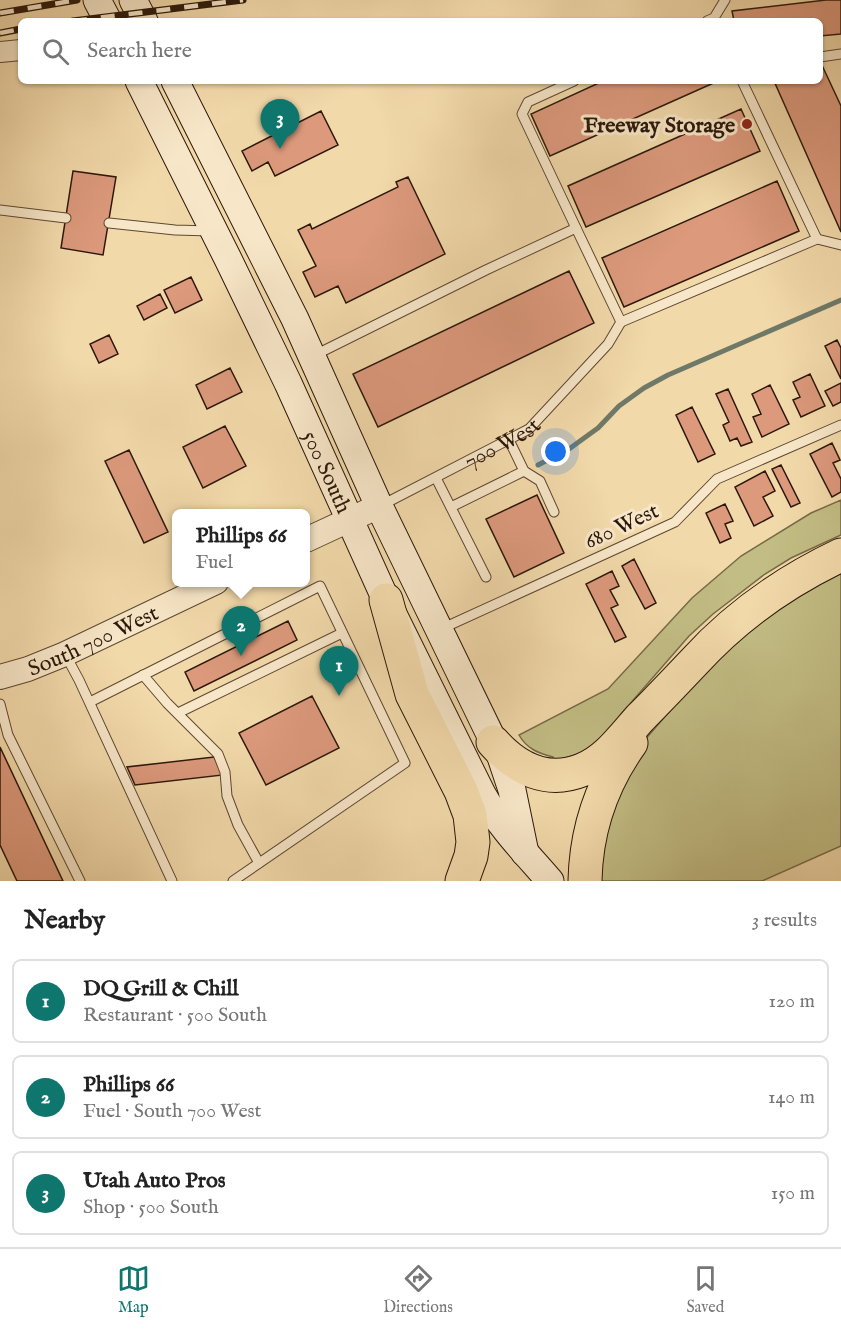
<!DOCTYPE html>
<html lang="en">
<head>
<meta charset="utf-8">
<style>
	body { margin:0; font-family:"IM FELL English",serif; background:#f6f6f6; color:#222 }
	.you { position:absolute; left:556px; top:452px; width:21px; height:21px; margin:-15px; border:4px solid #fff; border-radius:50%; background:#1a73e8; box-shadow:0 0 0 9px #1a73e833 }
	.badge { display:grid; place-items:center; width:39px; height:39px; border-radius:50%; background:#0f766e; color:#fff; font-size:20px; font-weight:700 }
	.pin { position:absolute; translate:-50% -50px; filter:drop-shadow(0 2px 3px #0008) }
	.pin::after { content:''; position:absolute; top:32px; width:21px; height:18px; background:inherit; clip-path:polygon(0 0,100% 0,50% 100%) }
	.popup { position:absolute; left:172px; top:509px; width:138px; height:78px; box-sizing:border-box; display:grid; place-content:center; border-radius:9px; background:#fff; filter:drop-shadow(0 2px 4px #0005); font-size:20px; white-space:nowrap; color:#767676 }
	.popup b { font-size:22px; color:#222 }
	.popup::after { content:''; position:absolute; left:50%; top:100%; margin-left:-12px; border:12px solid transparent; border-top-color:#fff }
	.list { margin:0; padding:0; list-style:none }
	h2 { display:flex; justify-content:space-between; align-items:center; height:78px; margin:0; padding:0 24px; font-size:26px }
	h2 small { font-size:20px; font-weight:400; color:#767676 }
	.list li { display:grid; grid-template-columns:39px 1fr auto; gap:18px; align-items:center; box-sizing:border-box; height:84px; margin:0 12px 12px; padding:0 12px; border:2px solid #e0e0e0; border-radius:9px }
	.list b { display:block; font-size:22px; white-space:nowrap }
	.list p { margin:0; font-size:20px; white-space:nowrap; color:#767676 }
	.list em { font-size:20px; font-style:normal; color:#767676 }
	.icon { flex:none; width:33px; height:33px; fill:none; stroke:currentColor; stroke-width:2; stroke-linecap:round; stroke-linejoin:round }
	.map { position:relative; flex:none; width:841px; height:881px; overflow:hidden }
	.search { position:absolute; background:#fff; box-shadow:0 2px 4px #0004; left:18px; right:18px; top:18px; height:66px; display:flex; align-items:center; gap:15px; box-sizing:border-box; padding:0 21px; border-radius:9px; color:#767676; font-size:22px }
	.sheet { height:366px; background:#fff }
	nav { display:flex; justify-content:space-around; align-items:center; box-sizing:border-box; height:84px; border-top:2px solid #e0e0e0; background:#fff; font-size:16px; color:#767676 }
	nav a { display:grid; justify-items:center; gap:3px }
	nav .on { color:#0f766e }
	.map>svg:first-child { display:block }
</style>
</head>
<body>
<div class="map">
<svg width="841" height="881" viewBox="0 0 841 881">
	<rect width="100%" height="100%" fill="#f2d9aa"/>
	<filter id="stains"><feTurbulence type="fractalNoise" baseFrequency=".00333" numOctaves="4"/><feColorMatrix values="0 0 0 0 .2 0 0 0 0 .09 0 0 0 0 .02 0 0 0 .5 -.17"/></filter>
	<radialGradient id="worn" r=".72"><stop offset=".6" stop-color="#630" stop-opacity="0"/><stop offset="1" stop-color="#630" stop-opacity=".3"/></radialGradient>
	<path fill="#c2bd84" stroke="#766a47" stroke-width="1.5" d="M841 500V535L791 558 765 574 713 614 689 636 595 744 586 752 554 761 553 757C538 753 527 749 519 735L608 689 692 598 741 556 811 513Z
		M841 564V846L762 881H593V859L630 757 713 661 749 623Z"/>
	<g fill="none" stroke-linecap="round" stroke-linejoin="round">
		<path stroke="#6f7968" stroke-width="5" d="M538 465 569 449 598 428 619 406 644 388 668 375 841 300"/>
	</g>
	<path fill="#dc997c" stroke="#2b180a" stroke-width="1.5" d="M826 0H841V34L820 36V21H734L732 11Z
		M820 61 841 106V232L774 81H820Z
		M603 81H718L550 156 531 114Z
		M741 109 760 151 586 227 568 186Z
		M321 111 338 145 275 176 268 162 252 171 242 151Z
		M73 171 116 177 103 255 61 248Z
		M408 177 445 254 346 303 338 286 315 297 303 272 316 266 298 230 310 224 312 229 398 187 396 182Z
		M777 181 799 231 624 307 602 258Z
		M569 271 594 323 378 427 353 374Z
		M191 277 202 300 175 313 164 290Z
		M160 294 167 308 144 320 137 306Z
		M109 335 118 354 99 363 90 344Z
		M837 340 841 348V379L825 346Z
		M230 368 242 392 207 409 196 385Z
		M810 374 825 406 801 417 793 400 800 397 793 382Z
		M841 383V402L833 406 825 391Z
		M770 385 789 424 762 437 753 417 761 414 752 394Z
		M728 389 752 442 741 446 737 438 730 441 723 425 729 422 716 394Z
		M692 407 715 454 698 462 676 415Z
		M225 426 246 466 203 488 183 447Z
		M832 443 840 460 833 463 841 479V492L832 497 810 454Z
		M129 450 168 532 144 543 105 461Z
		M781 465 800 503 791 507 772 469Z
		M765 471 775 491 763 497 773 516 754 526 735 487Z
		M537 495 564 553 514 577 486 519Z
		M725 504 733 521 725 524 731 538 720 543 706 513Z
		M634 559 656 603 645 609 622 566Z
		M612 571 619 586 610 590 618 605 611 608 626 637 615 642 586 584Z
		M288 621 297 640 194 691 185 672Z
		M312 696 339 748 266 785 239 733Z
		M0 747 63 881H17L0 845Z
		M214 757 223 775 135 785 127 767Z"/>
	<g fill="none" stroke-linecap="round" stroke-linejoin="round">
		<defs>
			<g id="service">
				<path d="M707 21 714 18 725 0"/>
				<path d="M820 57 841 54"/>
				<path d="M574 81 528 102 522 114 576 228"/>
				<path d="M742 81 817 239"/>
				<path d="M0 210 66 218"/>
				<path d="M109 223 175 230 211 231"/>
				<path d="M621 322 817 239 841 245"/>
				<path d="M313 356 486 270 576 228 621 322"/>
				<path d="M509 440 524 471 540 481 554 512"/>
				<path d="M436 478 486 577"/>
				<path id="s1" d="M382 505 529 429 608 344 621 322"/>
				<path d="M451 507 524 471"/>
				<path d="M441 629 675 522 717 479 841 425"/>
				<path d="M65 654 79 680 172 881"/>
				<path d="M143 675 167 703 218 754 225 772 227 796 238 825 259 863"/>
				<path d="M90 702 320 586 405 763 233 881"/>
				<path d="M0 704 8 735 80 881"/>
				<path d="M178 713 342 633"/>
			</g>
			<path id="minor" d="M0 52 21 50"/>
			<g id="tertiary">
				<path d="M306 540 379 506"/>
				<path id="s2" d="M0 677 28 669 65 654 216 582"/>
			</g>
			<g id="secondary">
				<path d="M97 0 108 21"/>
				<path d="M133 0 144 21"/>
				<path id="s3" d="M139 81 228 259 288 383 386 600 482 794C500 827 525 852 550 881"/>
				<path d="M175 81 295 319 379 506 501 757 512 790 525 853"/>
			</g>
			<path id="motorway" d="M386 600 412 694 461 791 470 815 473 842 471 856 462 881
				M493 742C517 769 547 784 582 770 607 760 623 737 640 718 658 700 676 681 694 662 735 617 786 581 841 555
				M585 881C586 830 601 785 631 743"/>
		</defs>
		<use href="#service" stroke="#5d4832" stroke-width="11"/>
		<use href="#minor" stroke="#5d4832" stroke-width="22"/>
		<use href="#tertiary" stroke="#5d4832" stroke-width="26"/>
		<use href="#secondary" stroke="#2b180a" stroke-width="29"/>
		<use href="#motorway" stroke="#2b180a" stroke-width="35"/>
		<use href="#service" stroke="#f7e6c8" stroke-width="9"/>
		<use href="#minor" stroke="#f7e6c8" stroke-width="20"/>
		<use href="#tertiary" stroke="#f7e6c8" stroke-width="24"/>
		<use href="#secondary" stroke="#f7e6c8" stroke-width="27"/>
		<use href="#motorway" stroke="#f2d9aa" stroke-width="33"/>
		<defs>
			<path id="rail" d="M0 13 77 0
				M73 21 243 0
				M0 33 21 29"/>
		</defs>
		<use href="#rail" stroke="#2b180a" stroke-width="7"/>
		<use href="#rail" stroke="#f7e6c8" stroke-width="4.5" stroke-dasharray="14" stroke-linecap="butt"/>
	</g>
	<circle fill="#8f2418" stroke="#f7e6c8" stroke-width="2" cx="747" cy="124" r="6"/>
	<g text-anchor="middle" stroke-width="6" stroke-linejoin="round" paint-order="stroke">
		<g font-size="22" font-weight="bold" fill="#2b180a" stroke="#f7e6c8" text-anchor="end">
			<text x="735" y="132">Freeway Storage</text>
		</g>
		<g font-size="22" fill="#2b180a" stroke="#f7e6c8">
			<text dy="8" stroke="none"><textPath href="#s1" startOffset="135">700 West</textPath></text>
			<text dy="8" stroke="none"><textPath href="#s3" startOffset="434">500 South</textPath></text>
			<text transform="translate(621 525) rotate(-25)" y="8">680 West</text>
			<text dy="8" stroke="none"><textPath href="#s2" startOffset="100">South 700 West</textPath></text>
		</g>
	</g>
	<rect width="100%" height="100%" filter="url(#stains)"/>
	<rect width="100%" height="100%" fill="url(#worn)"/>
</svg>
<div class="you"></div>
<div class="pin badge" style="left:339px;top:696px">1</div>
<div class="pin badge" style="left:241px;top:656px">2</div>
<div class="popup"><b>Phillips 66</b>Fuel</div>
<div class="pin badge" style="left:280px;top:149px">3</div>
<div class="search"><svg class="icon" aria-label="search" viewBox="0 0 24 24"><circle cx="10" cy="10" r="6"/><path d="M15 15l6 6"/></svg>Search here</div>
</div>
<section class="sheet">
<h2>Nearby<small>3 results</small></h2>
<ul class="list">
<li><span class="badge">1</span><div><b>DQ Grill &amp; Chill</b><p>Restaurant · 500 South</p></div><em>120 m</em></li>
<li><span class="badge">2</span><div><b>Phillips 66</b><p>Fuel · South 700 West</p></div><em>140 m</em></li>
<li><span class="badge">3</span><div><b>Utah Auto Pros</b><p>Shop · 500 South</p></div><em>150 m</em></li>
</ul>
</section>
<nav>
<a class="on"><svg class="icon" aria-label="map" viewBox="0 0 24 24"><path d="M3 6l6-2 6 2 6-2v14l-6 2-6-2-6 2zM9 4v14M15 6v14"/></svg>Map</a>
<a><svg class="icon" aria-label="directions" viewBox="0 0 24 24"><path d="M12 3l9 9-9 9-9-9zM9 14v-3h6M13 9l2 2-2 2"/></svg>Directions</a>
<a><svg class="icon" aria-label="saved" viewBox="0 0 24 24"><path d="M7 4h10v16l-5-4-5 4z"/></svg>Saved</a>
</nav>
</body>
</html>
